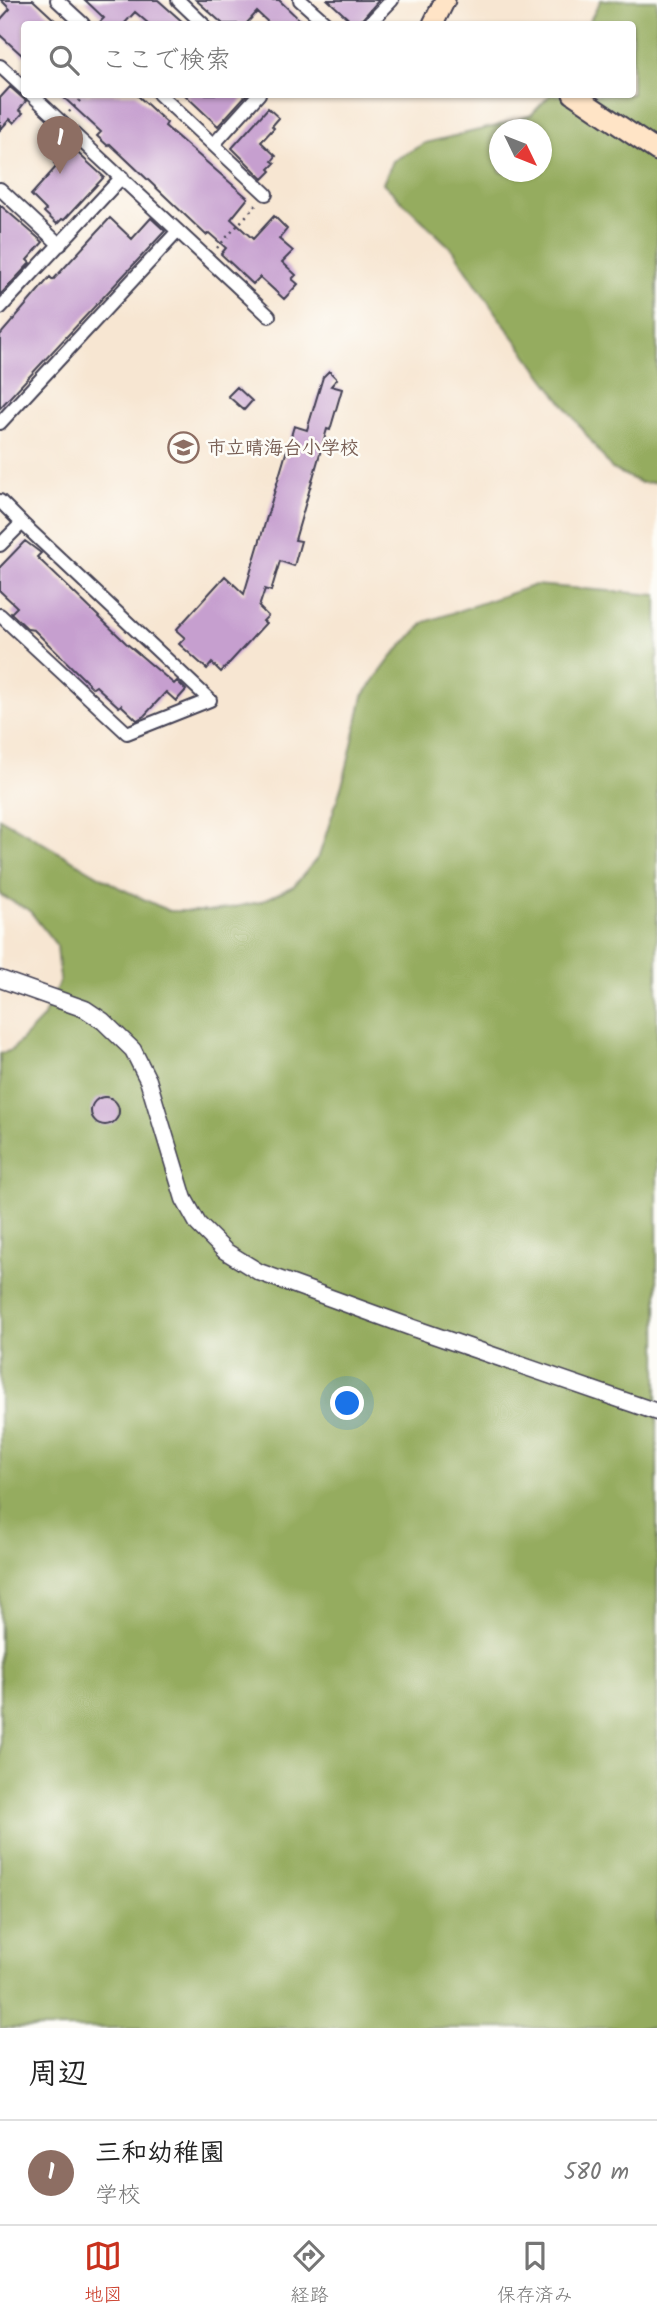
<!DOCTYPE html>
<html lang="ja">
<head>
<meta charset="utf-8">
<style>
	body { margin:0; font-family:Kalam,"Klee One",sans-serif; background:#f6f6f6; color:#222 }
	.compass { position:absolute; left:489px; top:119px; width:63px; height:63px; border-radius:50%; background:#fff; box-shadow:0 2px 5px #0004; rotate:133deg }
	.you { position:absolute; left:348px; top:1404px; width:24px; height:24px; margin:-18px; border:5px solid #fff; border-radius:50%; background:#1a73e8; box-shadow:0 0 0 10px #1a73e833 }
	.badge { display:grid; place-items:center; width:46px; height:46px; border-radius:50%; background:#c8321e; color:#fff; font-size:23px; font-weight:700 }
	.pin { position:absolute; translate:-50% -58px; filter:drop-shadow(0 2px 4px #0008) }
	.pin::after { content:''; position:absolute; top:37px; width:24px; height:21px; background:inherit; clip-path:polygon(0 0,100% 0,50% 100%) }
	.list { margin:0; padding:0; list-style:none }
	h2 { display:flex; justify-content:space-between; align-items:center; height:91px; margin:0; padding:0 28px; font-size:30px }
	h2 small { font-size:23px; font-weight:400; color:#767676 }
	.list li { display:grid; grid-template-columns:46px 1fr auto; gap:21px; align-items:center; box-sizing:border-box; height:105px; padding:0 28px; border-top:2px solid #e0e0e0 }
	.list b { display:block; font-size:26px; white-space:nowrap }
	.list p { margin:0; font-size:23px; white-space:nowrap; color:#767676 }
	.list em { font-size:23px; font-style:normal; color:#767676 }
	.icon { flex:none; width:38px; height:38px; fill:none; stroke:currentColor; stroke-width:2; stroke-linecap:round; stroke-linejoin:round }
	.map { position:relative; flex:none; width:657px; height:2028px; overflow:hidden }
	.search { position:absolute; background:#fff; box-shadow:0 2px 5px #0004; left:21px; right:21px; top:21px; height:77px; display:flex; align-items:center; gap:18px; box-sizing:border-box; padding:0 24px; border-radius:7px; color:#767676; font-size:26px }
	.sheet { height:196px; background:#fff }
	nav { display:flex; justify-content:space-around; align-items:center; box-sizing:border-box; height:98px; border-top:2px solid #e0e0e0; background:#fff; font-size:19px; color:#767676 }
	nav a { display:grid; justify-items:center; gap:4px }
	nav .on { color:#c8321e }
	.map>svg:first-child { display:block }
</style>
</head>
<body>
<div class="map">
<svg width="657" height="2028" viewBox="0 0 657 2028">
	<rect width="100%" height="100%" fill="#fdfcf7"/>
	<filter id="ink" filterUnits="userSpaceOnUse"><feTurbulence type="fractalNoise" baseFrequency=".0143" numOctaves="2"/><feDisplacementMap in="SourceGraphic" scale="14" xChannelSelector="R" yChannelSelector="G"/><feConvolveMatrix kernelMatrix="1 2 1 2 8 2 1 2 1" color-interpolation-filters="sRGB"/></filter>
	<filter id="wash" filterUnits="userSpaceOnUse"><feTurbulence type="fractalNoise" baseFrequency=".00686" numOctaves="4" result="noise"/><feDisplacementMap in="SourceGraphic" scale="28" xChannelSelector="R" yChannelSelector="G"/><feGaussianBlur stdDeviation="1.57" result="paint"/><feColorMatrix in="noise" values="0 0 0 0 0 0 0 0 0 0 0 0 0 0 0 0 0 1.4 0 .05"/><feComposite in="paint" operator="in"/></filter>
	<g filter="url(#wash)">
		<rect width="100%" height="100%" fill="#f7e6d2"/>
		<path fill="#95ac5e" stroke="#5c674c" stroke-width="2" fill-rule="evenodd" d="M601 0H657V482L641 483 612 469 497 315 454 251 383 183 393 161 425 143 496 126 531 115 550 95 632 94V24H588ZM500 130H542V172H500Z
			M535 585 657 595V2028H0V1054L12 1050 43 1018 60 980 57 946 29 910 0 895V818L120 888 169 911H213L260 902 294 886 319 856 345 775 363 696 394 654 425 622Z"/>
		<g id="blocks">
			<path fill="#c69fcf" d="M1 0H33L59 24H24V57L0 35V20L10 9Z
				M85 0H158L185 24H149L135 12 124 24H98L104 18Z
				M196 0H279L304 24H270L257 12 246 24H223Z
				M328 0H379L358 24H354Z
				M10 87 26 101 19 110 23 113 14 123 10 119 0 130V98Z
				M60 94H136L167 123 165 126 248 198 231 219 253 239 274 216 287 229 279 239 293 251 282 262 296 275 292 279 298 284 284 299 260 277 253 284 221 254 226 248 209 233 206 235 110 144 108 146 97 136 101 132Z
				M184 94H247L218 126Z
				M268 108 279 118 272 126 274 128 261 142 276 156 272 161 275 163 269 169 271 171 263 179 232 148Z
				M70 146 104 177 64 220 62 219 57 224 44 212 46 210 31 195 57 166 54 163Z
				M0 205 43 242 27 260 30 263 0 295Z
				M110 218 132 239 151 218 165 231 0 408V335L50 277 53 280Z
				M329 371 337 379 331 386 342 389 330 430 327 429 295 540 301 541 294 566 280 561 271 591 265 589 259 607 268 616 263 621 266 623 221 672 212 663 207 669 179 644 185 638 176 630 225 576 244 594 294 426 307 430 323 377Z
				M237 387 252 401 244 410 228 396Z
				M25 541 41 553 37 557 126 643 174 684 177 681 186 690 176 701 166 692 144 716 137 720 121 705 119 707 96 686 93 688 34 630 28 629 11 613 17 607 0 591V567Z
				M91 1111a14 14 0 1 1 28 0a14 14 0 1 1-28 0Z"/>
		</g>
	</g>
	<g filter="url(#ink)">
		<use href="#blocks" fill-opacity="0" stroke="#423f52" stroke-width="2"/>
		<g fill="none" stroke-linecap="round" stroke-linejoin="round">
			<defs>
				<path id="minor" d="M57 0 83 24
					M178 0 203 24
					M300 0 327 24
					M369 24 392 0
					M0 66 24 88
					M31 94 269 316
					M159 94 266 194
					M214 144 259 94
					M0 189 60 245
					M0 308 122 177
					M0 423 178 231
					M0 501 22 523
					M0 545 22 523 210 700 127 733 0 615"/>
				<path id="tertiary" d="M0 979 85 1009 103 1021 133 1050 148 1080 184 1199 198 1224 225 1251 259 1272 413 1328 657 1412"/>
				<path id="secondary" d="M433 24 445 0
					M573 94 657 151"/>
			</defs>
			<use href="#minor" stroke="#423f52" stroke-width="16"/>
			<use href="#tertiary" stroke="#423f52" stroke-width="19"/>
			<use href="#secondary" stroke="#423f52" stroke-width="23"/>
			<path stroke="#423f52" stroke-width="2.5" stroke-dasharray="2 5" stroke-linecap="butt" d="M69 112 86 94
				M217 248 257 204"/>
			<use href="#minor" stroke="#fff" stroke-width="12"/>
			<use href="#tertiary" stroke="#fff" stroke-width="16"/>
			<use href="#secondary" stroke="#ffe4c6" stroke-width="19"/>
		</g>
	</g>
	<defs>
		<symbol id="school-ring" viewBox="-11 -11 22 22"><circle r="9.5" fill="#fdfcf7" stroke="#8d6e63" stroke-width="1.5"/><path d="M0-5L7-2L0 1L-7-2ZM-4 1L0 2.5L4 1V4Q0 6-4 4Z" fill="#8d6e63"/></symbol>
	</defs>
	<g fill-rule="evenodd">
		<use href="#school-ring" x="166" y="430" width="35" height="35"/>
	</g>
	<g text-anchor="middle" stroke-width="5" stroke-linejoin="round" paint-order="stroke">
		<g font-size="19" font-weight="bold" fill="#785e54" stroke="#fdfcf7" text-anchor="start">
			<text x="207" y="454">市立晴海台小学校</text>
		</g>
	</g>
</svg>
<svg class="compass" viewBox="-18 -18 36 36"><path d="M0-13l5 13h-10z" fill="#e53935"/><path d="M0 13l5-13h-10z" fill="#767676"/></svg>
<div class="you"></div>
<div class="pin badge" style="left:60px;top:174px;background:#8d6e63">1</div>
<div class="search"><svg class="icon" aria-label="search" viewBox="0 0 24 24"><circle cx="10" cy="10" r="6"/><path d="M15 15l6 6"/></svg>ここで検索</div>
</div>
<section class="sheet">
<h2>周辺<small></small></h2>
<ul class="list">
<li><span class="badge" style="background:#8d6e63">1</span><div><b>三和幼稚園</b><p>学校</p></div><em>580 m</em></li>
</ul>
</section>
<nav>
<a class="on"><svg class="icon" aria-label="map" viewBox="0 0 24 24"><path d="M3 6l6-2 6 2 6-2v14l-6 2-6-2-6 2zM9 4v14M15 6v14"/></svg>地図</a>
<a><svg class="icon" aria-label="directions" viewBox="0 0 24 24"><path d="M12 3l9 9-9 9-9-9zM9 14v-3h6M13 9l2 2-2 2"/></svg>経路</a>
<a><svg class="icon" aria-label="saved" viewBox="0 0 24 24"><path d="M7 4h10v16l-5-4-5 4z"/></svg>保存済み</a>
</nav>
</body>
</html>
